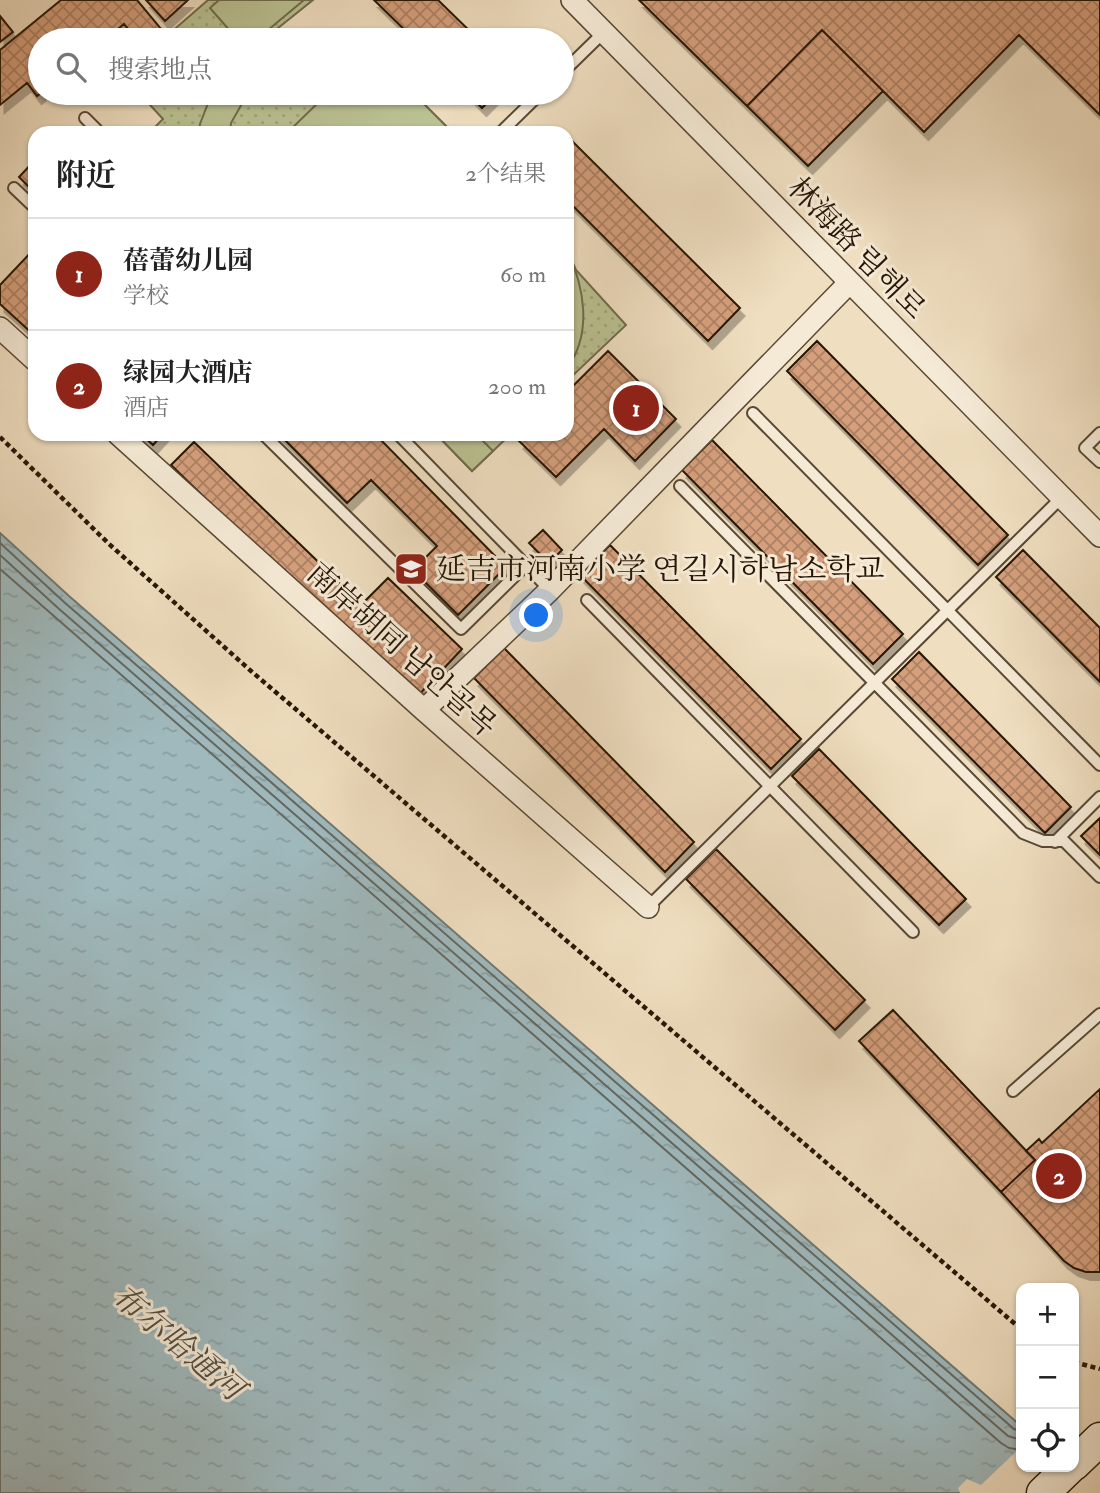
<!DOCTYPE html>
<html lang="zh">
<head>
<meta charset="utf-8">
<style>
	body { margin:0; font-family:"IM FELL Double Pica","Noto Serif SC","Noto Serif KR",serif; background:#f2f2f2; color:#222 }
	.controls { position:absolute; right:21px; bottom:21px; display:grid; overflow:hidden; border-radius:14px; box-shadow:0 2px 5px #0004 }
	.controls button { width:63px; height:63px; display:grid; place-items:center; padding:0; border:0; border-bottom:2px solid #e0e0e0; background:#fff; color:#222; font:35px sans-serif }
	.you { position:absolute; left:537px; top:616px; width:24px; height:24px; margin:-18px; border:5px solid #fff; border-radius:50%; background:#1a73e8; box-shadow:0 0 0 10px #1a73e833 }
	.badge { display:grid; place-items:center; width:46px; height:46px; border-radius:50%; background:#8f2418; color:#fff; font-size:23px; font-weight:700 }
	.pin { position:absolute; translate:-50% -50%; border:4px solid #fff; box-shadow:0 2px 7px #0006 }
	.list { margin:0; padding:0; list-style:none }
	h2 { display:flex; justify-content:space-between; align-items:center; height:91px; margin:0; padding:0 28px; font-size:30px }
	h2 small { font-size:23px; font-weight:400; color:#767676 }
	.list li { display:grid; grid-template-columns:46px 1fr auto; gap:21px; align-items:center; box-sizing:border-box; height:112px; padding:0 28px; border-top:2px solid #e0e0e0 }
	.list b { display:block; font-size:26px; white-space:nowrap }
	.list p { margin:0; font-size:23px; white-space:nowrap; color:#767676 }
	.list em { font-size:23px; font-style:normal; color:#767676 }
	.icon { flex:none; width:38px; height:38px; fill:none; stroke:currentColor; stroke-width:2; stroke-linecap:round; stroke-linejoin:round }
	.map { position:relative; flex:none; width:1100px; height:1493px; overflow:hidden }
	.search { position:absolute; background:#fff; box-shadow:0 2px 5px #0004; left:28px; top:28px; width:546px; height:77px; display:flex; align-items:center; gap:18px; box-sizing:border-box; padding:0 24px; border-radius:38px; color:#767676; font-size:26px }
	.panel { position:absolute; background:#fff; box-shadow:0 2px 5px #0004; left:28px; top:126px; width:546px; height:315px; border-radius:21px }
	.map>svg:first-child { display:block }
</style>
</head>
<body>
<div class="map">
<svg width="1100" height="1493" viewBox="0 0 1100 1493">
	<defs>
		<pattern id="green-dots" width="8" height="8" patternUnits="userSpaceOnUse" patternTransform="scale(1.75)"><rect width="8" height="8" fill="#bac192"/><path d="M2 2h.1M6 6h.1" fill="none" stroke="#a0a57c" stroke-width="1.8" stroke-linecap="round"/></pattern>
		<pattern id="water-ripples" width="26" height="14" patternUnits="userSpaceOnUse" patternTransform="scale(1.75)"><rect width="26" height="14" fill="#9fb9bd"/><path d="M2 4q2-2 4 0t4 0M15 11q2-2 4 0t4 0" fill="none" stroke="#899ea1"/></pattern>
		<pattern id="building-cross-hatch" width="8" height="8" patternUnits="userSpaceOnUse" patternTransform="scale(1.75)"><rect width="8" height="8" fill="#d59f7c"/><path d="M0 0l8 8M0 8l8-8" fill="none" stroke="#ad8164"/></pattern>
		<filter id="shadow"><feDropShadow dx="4.5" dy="8" stdDeviation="0" flood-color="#0004"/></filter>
	</defs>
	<rect width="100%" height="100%" fill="#efdec0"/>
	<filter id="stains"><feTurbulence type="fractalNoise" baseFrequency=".00286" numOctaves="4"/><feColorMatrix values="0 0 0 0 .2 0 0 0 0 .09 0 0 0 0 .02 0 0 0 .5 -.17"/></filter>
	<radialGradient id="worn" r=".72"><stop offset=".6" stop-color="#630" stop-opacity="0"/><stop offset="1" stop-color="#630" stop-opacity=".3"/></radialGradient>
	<path fill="url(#green-dots)" stroke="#706c4c" stroke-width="2" d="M208 0H313L263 40H162Z
		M139 93H413L453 133H149L163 119Z
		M567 250 576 270 626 325 567 381Z
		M436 434H511L472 471Z"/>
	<path fill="#bac192" stroke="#706c4c" stroke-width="2" d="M219 0H304L256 40H238L210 8Z
		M212 93H248L231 123 230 133H199L200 124Z
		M328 93H413L453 133H287Z
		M567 250C584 286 593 333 567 368Z
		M436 434H476L493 451 472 471Z"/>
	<path fill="url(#water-ripples)" stroke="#6f7873" stroke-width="2" d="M0 533 69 596 1021 1426V1467L1098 1493H0Z"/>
	<path fill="#efdec0" d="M1021 1447V1467H1073L1100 1490V1493H960L958 1488 967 1479 981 1485Z"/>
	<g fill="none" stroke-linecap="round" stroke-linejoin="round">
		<path stroke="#636861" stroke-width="2" d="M0 543 64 602 1014 1429 1021 1431
			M0 555 58 608 1008 1436 1021 1440
			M0 569 1001 1443 1009 1448 1021 1450"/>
	</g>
	<path fill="url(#building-cross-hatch)" stroke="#271605" stroke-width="2" filter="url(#shadow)" d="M61 0H137L162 30 149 40H137L124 24 105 40H40L41 93 37 96 27 83 0 105V50Z
		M146 0H188L165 21Z
		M374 0H438L479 40H415Z
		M639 0H1100V115L1019 35 924 132 822 30 747 106Z
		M0 16 13 32 0 42Z
		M822 30 883 91 808 166 747 106Z
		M467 93H497L482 108Z
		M567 136 740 308 708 341 567 200Z
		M35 160V193L19 177Z
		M35 248V336L0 304V285Z
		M817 341 1008 535 978 565 787 371Z
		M608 351 676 419 635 461 604 429 556 477 519 441 526 434H567V392Z
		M141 434H163L153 445Z
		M279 434H375L506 567 458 615 413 570 437 546 371 480 347 503Z
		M712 440 903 634 873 664 682 470Z
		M194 442 362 604 388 578 462 649 414 700 171 465Z
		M543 530 562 550 549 563 529 543Z
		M610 545 801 739 771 769 580 575Z
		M1023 550 1100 628V682L996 577Z
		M504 648 694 842 665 872 474 678Z
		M919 652 1071 807 1045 833 892 679Z
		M819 749 966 899 939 925 792 776Z
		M1100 818V855L1081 836Z
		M716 849 865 1000 835 1030 686 879Z
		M893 1010 1035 1160 1001 1192 859 1041Z
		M1100 1089V1272H1086L1074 1268 1064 1261 1001 1192 1035 1160 1026 1151 1039 1139 1042 1143Z"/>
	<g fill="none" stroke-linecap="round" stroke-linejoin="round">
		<defs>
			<path id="service" d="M562 73 604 32
				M85 118 100 133
				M500 133 541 93
				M14 188 35 208
				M753 413 1100 765
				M1100 433 1085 448 1100 462
				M263 434 461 629 527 564
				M398 434 550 590
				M680 486 1023 833 1043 841H1064L1100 877
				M587 600 913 932
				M1055 842 1100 797
				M648 907 1061 498
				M1013 1091 1100 1014"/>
			<path id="minor" d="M572 0 1100 536
				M0 328 35 360
				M118 434 424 710 648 907
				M424 710 550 590 849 283"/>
			<path id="secondary" d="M1074 1464 1100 1439
				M1043 1493 1070 1467"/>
		</defs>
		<use href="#service" stroke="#594834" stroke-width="14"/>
		<use href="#minor" stroke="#594834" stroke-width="24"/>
		<use href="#secondary" stroke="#271605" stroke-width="35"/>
		<path stroke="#271605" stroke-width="4.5" stroke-dasharray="5 3.5" stroke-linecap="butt" d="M0 437 109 544 251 671 1021 1329
			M1074 1362 1100 1369"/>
		<use href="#service" stroke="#f5ead6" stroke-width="10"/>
		<use href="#minor" stroke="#f5ead6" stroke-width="21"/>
		<use href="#secondary" stroke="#f5ead6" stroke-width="32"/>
	</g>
	<defs>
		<symbol id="school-square" viewBox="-11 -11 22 22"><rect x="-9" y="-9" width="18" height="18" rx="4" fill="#8f2418" stroke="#f5ead6"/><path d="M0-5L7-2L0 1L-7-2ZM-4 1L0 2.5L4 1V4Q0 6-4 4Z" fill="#fff"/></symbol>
	</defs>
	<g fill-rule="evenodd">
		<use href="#school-square" x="392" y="550" width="38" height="38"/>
	</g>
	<g text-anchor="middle" stroke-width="6" stroke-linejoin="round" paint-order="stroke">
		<g font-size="30" fill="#271605" stroke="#f5ead6">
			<text transform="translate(857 248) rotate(46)" y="10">林海路 림해로</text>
			<text transform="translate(402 649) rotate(42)" y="10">南岸胡同 남안골목</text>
		</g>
		<g font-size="30" fill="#271605" stroke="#f5ead6" text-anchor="start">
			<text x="436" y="579">延吉市河南小学 연길시하남소학교</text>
		</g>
		<g font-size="32" font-style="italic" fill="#514f45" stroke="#f5ead6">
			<text transform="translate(178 1342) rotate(40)" y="11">布尔哈通河</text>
		</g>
	</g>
	<rect width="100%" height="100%" filter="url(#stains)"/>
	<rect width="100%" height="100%" fill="url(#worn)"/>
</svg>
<div class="controls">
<button>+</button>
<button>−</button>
<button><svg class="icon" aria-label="locate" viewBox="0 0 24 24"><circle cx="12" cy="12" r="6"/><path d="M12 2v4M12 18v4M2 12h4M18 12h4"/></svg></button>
</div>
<div class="you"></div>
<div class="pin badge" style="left:636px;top:408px">1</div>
<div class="pin badge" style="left:1059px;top:1176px">2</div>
<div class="search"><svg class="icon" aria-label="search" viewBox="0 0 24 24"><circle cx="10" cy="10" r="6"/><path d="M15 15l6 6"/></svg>搜索地点</div>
<section class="panel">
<h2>附近<small>2个结果</small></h2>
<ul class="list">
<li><span class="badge">1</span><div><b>蓓蕾幼儿园</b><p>学校</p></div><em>60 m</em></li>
<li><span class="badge">2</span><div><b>绿园大酒店</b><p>酒店</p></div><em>200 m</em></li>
</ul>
</section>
</div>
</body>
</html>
